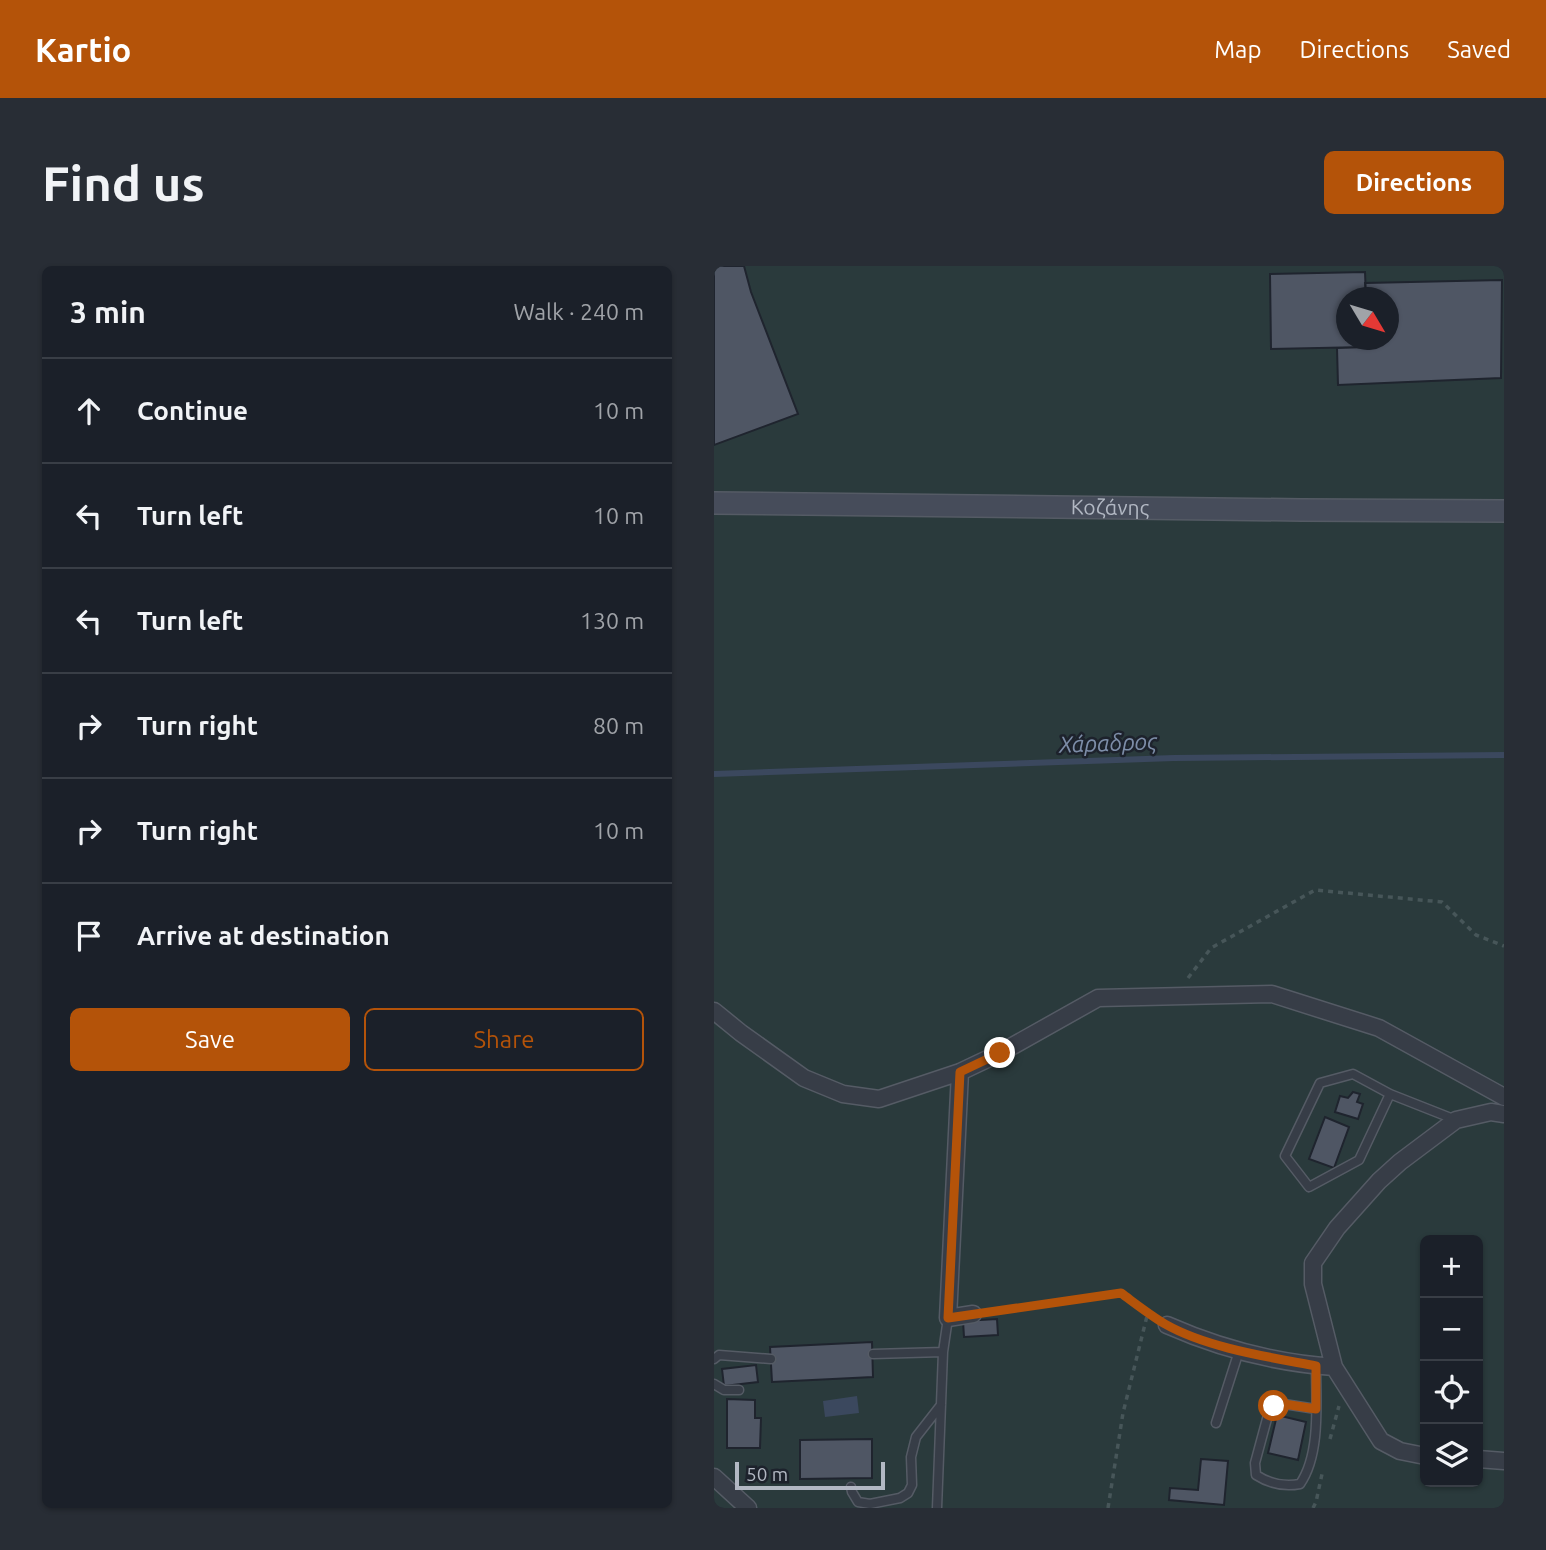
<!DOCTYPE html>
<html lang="en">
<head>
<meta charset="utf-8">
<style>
	body { margin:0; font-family:Ubuntu,sans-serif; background:#282d35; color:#f1f3f6 }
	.controls { position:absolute; right:21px; bottom:21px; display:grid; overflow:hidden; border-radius:10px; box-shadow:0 2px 5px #0004 }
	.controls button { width:63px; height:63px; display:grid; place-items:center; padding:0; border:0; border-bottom:2px solid #393e46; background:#1b2029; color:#f1f3f6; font:35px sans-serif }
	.compass { position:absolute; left:622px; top:21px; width:63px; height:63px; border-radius:50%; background:#1b2029; box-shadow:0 2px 5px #0004; rotate:128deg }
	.scale { position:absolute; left:21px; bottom:18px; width:150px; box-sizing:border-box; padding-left:7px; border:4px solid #b2b8c3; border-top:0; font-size:19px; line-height:24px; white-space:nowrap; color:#b2b8c3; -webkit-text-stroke:5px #1d222c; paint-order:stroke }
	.stop { position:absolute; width:21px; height:21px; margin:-16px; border:5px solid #b45309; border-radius:50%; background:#fff }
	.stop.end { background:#b45309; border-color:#fff; box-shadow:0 2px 7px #0008 }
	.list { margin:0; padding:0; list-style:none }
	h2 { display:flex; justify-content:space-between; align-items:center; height:91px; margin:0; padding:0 28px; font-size:30px }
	h2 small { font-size:23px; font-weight:400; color:#a0a3a8 }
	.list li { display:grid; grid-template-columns:46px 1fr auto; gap:21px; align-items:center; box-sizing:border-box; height:105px; padding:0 28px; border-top:2px solid #393e46 }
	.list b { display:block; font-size:26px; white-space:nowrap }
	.list em { font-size:23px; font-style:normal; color:#a0a3a8 }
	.actions { display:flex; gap:14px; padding:21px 28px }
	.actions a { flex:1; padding:16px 0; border:2px solid #b45309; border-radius:10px; text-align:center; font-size:24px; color:#b45309 }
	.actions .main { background:#b45309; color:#fff }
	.icon { flex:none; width:38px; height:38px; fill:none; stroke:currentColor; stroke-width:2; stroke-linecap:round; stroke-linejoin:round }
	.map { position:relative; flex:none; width:790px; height:1242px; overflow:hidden; border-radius:10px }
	header { display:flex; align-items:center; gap:42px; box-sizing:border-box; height:98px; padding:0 35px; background:#b45309; color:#fff }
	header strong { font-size:33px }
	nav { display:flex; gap:38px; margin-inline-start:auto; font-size:24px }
	.intro { display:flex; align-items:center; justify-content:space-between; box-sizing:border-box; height:168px; padding:0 42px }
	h1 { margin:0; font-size:49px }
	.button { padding:18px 32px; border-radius:10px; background:#b45309; color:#fff; font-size:24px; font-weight:700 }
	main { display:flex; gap:42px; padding:0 42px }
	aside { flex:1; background:#1b2029; border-radius:10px; box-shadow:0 2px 5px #0004 }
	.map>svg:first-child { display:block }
</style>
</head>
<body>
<header>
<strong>Kartio</strong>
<nav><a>Map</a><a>Directions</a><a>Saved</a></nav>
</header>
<div class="intro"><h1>Find us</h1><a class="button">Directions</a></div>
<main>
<aside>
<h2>3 min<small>Walk · 240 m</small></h2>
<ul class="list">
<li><svg class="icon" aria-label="ahead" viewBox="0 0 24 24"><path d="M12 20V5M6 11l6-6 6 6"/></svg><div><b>Continue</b></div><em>10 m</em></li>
<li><svg class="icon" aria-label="left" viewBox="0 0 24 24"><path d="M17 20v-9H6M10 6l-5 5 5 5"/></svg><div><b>Turn left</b></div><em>10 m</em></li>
<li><svg class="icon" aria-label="left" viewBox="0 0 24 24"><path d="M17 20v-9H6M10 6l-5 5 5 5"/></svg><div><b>Turn left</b></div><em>130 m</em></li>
<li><svg class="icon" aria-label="right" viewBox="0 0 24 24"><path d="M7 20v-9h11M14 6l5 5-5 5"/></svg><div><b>Turn right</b></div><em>80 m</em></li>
<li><svg class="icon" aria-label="right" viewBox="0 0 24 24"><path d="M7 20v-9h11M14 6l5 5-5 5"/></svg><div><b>Turn right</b></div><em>10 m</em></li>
<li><svg class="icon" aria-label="arrive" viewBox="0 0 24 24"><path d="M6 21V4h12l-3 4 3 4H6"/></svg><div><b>Arrive at destination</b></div></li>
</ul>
<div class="actions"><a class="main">Save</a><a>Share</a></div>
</aside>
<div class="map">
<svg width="790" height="1242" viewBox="0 0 790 1242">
	<rect width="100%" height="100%" fill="#242b37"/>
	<path fill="#2a3a3c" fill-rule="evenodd" d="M0 0H790V1242H0ZM632 32H674V74H632ZM711 974H764V1216H711Z"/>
	<path fill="#3b485e" d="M143 1130 145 1147 111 1151 109 1135Z"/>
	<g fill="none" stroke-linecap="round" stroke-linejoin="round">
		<path stroke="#3b485e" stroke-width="6" d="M0 508 460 492 790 489"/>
	</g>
	<path fill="#4f5664" stroke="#1f242e" stroke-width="2" d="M0 0H30L37 26 84 148 0 179Z
		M651 6 652 32H632V74H652V81L557 83 556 8Z
		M788 14 787 112 624 119 623 82 652 81V74H674V32H652L651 17Z
		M639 826 646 828 643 836 649 838 644 853 621 846 626 830 634 832Z
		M611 851 635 861 620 902 595 893Z
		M283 1053 284 1069 250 1071 249 1055Z
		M158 1076 159 1111 58 1116 56 1081Z
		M42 1099 44 1116 10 1120 8 1103Z
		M13 1133 41 1134V1152H47L46 1182H13Z
		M563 1149 592 1156 584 1194 554 1187Z
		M158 1173V1212L86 1213V1174Z
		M487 1193 514 1195 510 1239 455 1234 456 1222 484 1224Z"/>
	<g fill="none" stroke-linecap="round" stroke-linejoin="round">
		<defs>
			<path id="lane" d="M676 828 645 894 595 921 571 890 606 817 639 808 676 828 742 854
				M159 1088 229 1086
				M0 1093 5 1089 57 1093
				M602 1100C602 1135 607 1188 586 1218 570 1221 556 1218 542 1209L541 1197 554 1149 560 1140 570 1138 602 1143
				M0 1118 10 1124H25
				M502 1157 525 1085
				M137 1221 138 1226 144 1236 156 1238 186 1232 194 1227 198 1219 197 1191 202 1171 227 1139
				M223 1242 229 1086 234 1052"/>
			<path id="street" d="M0 745 27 767 90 812 129 828 165 833 246 806 286 787 384 732 558 728 665 762 790 831
				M246 806 234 1052 259 1048
				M453 1059C505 1082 563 1097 620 1101
				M711 1190 686 1185 667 1175 620 1101 599 1018V997L623 962 665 915 686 896 742 854 777 846 790 848
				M764 1193 790 1195
				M0 1211 34 1242"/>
			<g id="secondary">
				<path id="s1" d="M0 237 588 244 790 245"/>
			</g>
		</defs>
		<use href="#lane" stroke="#555b65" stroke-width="11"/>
		<use href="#street" stroke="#555b65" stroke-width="19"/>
		<use href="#secondary" stroke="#555b65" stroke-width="24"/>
		<path stroke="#475659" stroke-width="3.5" stroke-dasharray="5 5" stroke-linecap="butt" d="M474 712 497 682 601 624 728 636 762 669 790 680
			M275 1046 407 1027 441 1051
			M616 1173 625 1140
			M394 1242 409 1147 434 1046
			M599 1242 602 1236 608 1208"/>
		<use href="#lane" stroke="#373d47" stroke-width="8"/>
		<use href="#street" stroke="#373d47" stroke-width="16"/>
		<use href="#secondary" stroke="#464c5a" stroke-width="21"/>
	</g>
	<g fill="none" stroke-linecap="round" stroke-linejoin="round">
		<path stroke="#b45309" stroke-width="9" d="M286 787 246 806 234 1052 407 1027C422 1038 436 1049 451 1058 493 1082 555 1091 602 1100V1143L570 1138 560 1140"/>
	</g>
	<g text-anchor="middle" stroke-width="5" stroke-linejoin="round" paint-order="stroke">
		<g font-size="21" fill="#b2b8c3" stroke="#1d222c">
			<text dy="7" stroke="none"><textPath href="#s1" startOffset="396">Κοζάνης</textPath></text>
		</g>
		<g font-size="23" font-style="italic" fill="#7d8da8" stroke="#1d222c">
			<text transform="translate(394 477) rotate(-2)" y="8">Χάραδρος</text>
		</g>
	</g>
</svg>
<div class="controls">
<button>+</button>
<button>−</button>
<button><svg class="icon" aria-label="locate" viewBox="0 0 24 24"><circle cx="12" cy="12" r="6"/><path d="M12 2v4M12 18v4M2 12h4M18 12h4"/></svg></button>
<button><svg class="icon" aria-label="layers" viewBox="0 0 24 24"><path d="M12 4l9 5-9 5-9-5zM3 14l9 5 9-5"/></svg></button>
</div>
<svg class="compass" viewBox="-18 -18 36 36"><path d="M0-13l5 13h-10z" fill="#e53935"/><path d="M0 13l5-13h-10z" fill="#a0a3a8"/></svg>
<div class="scale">50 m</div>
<div class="stop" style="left:560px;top:1140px"></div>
<div class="stop end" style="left:286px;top:787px"></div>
</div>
</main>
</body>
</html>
